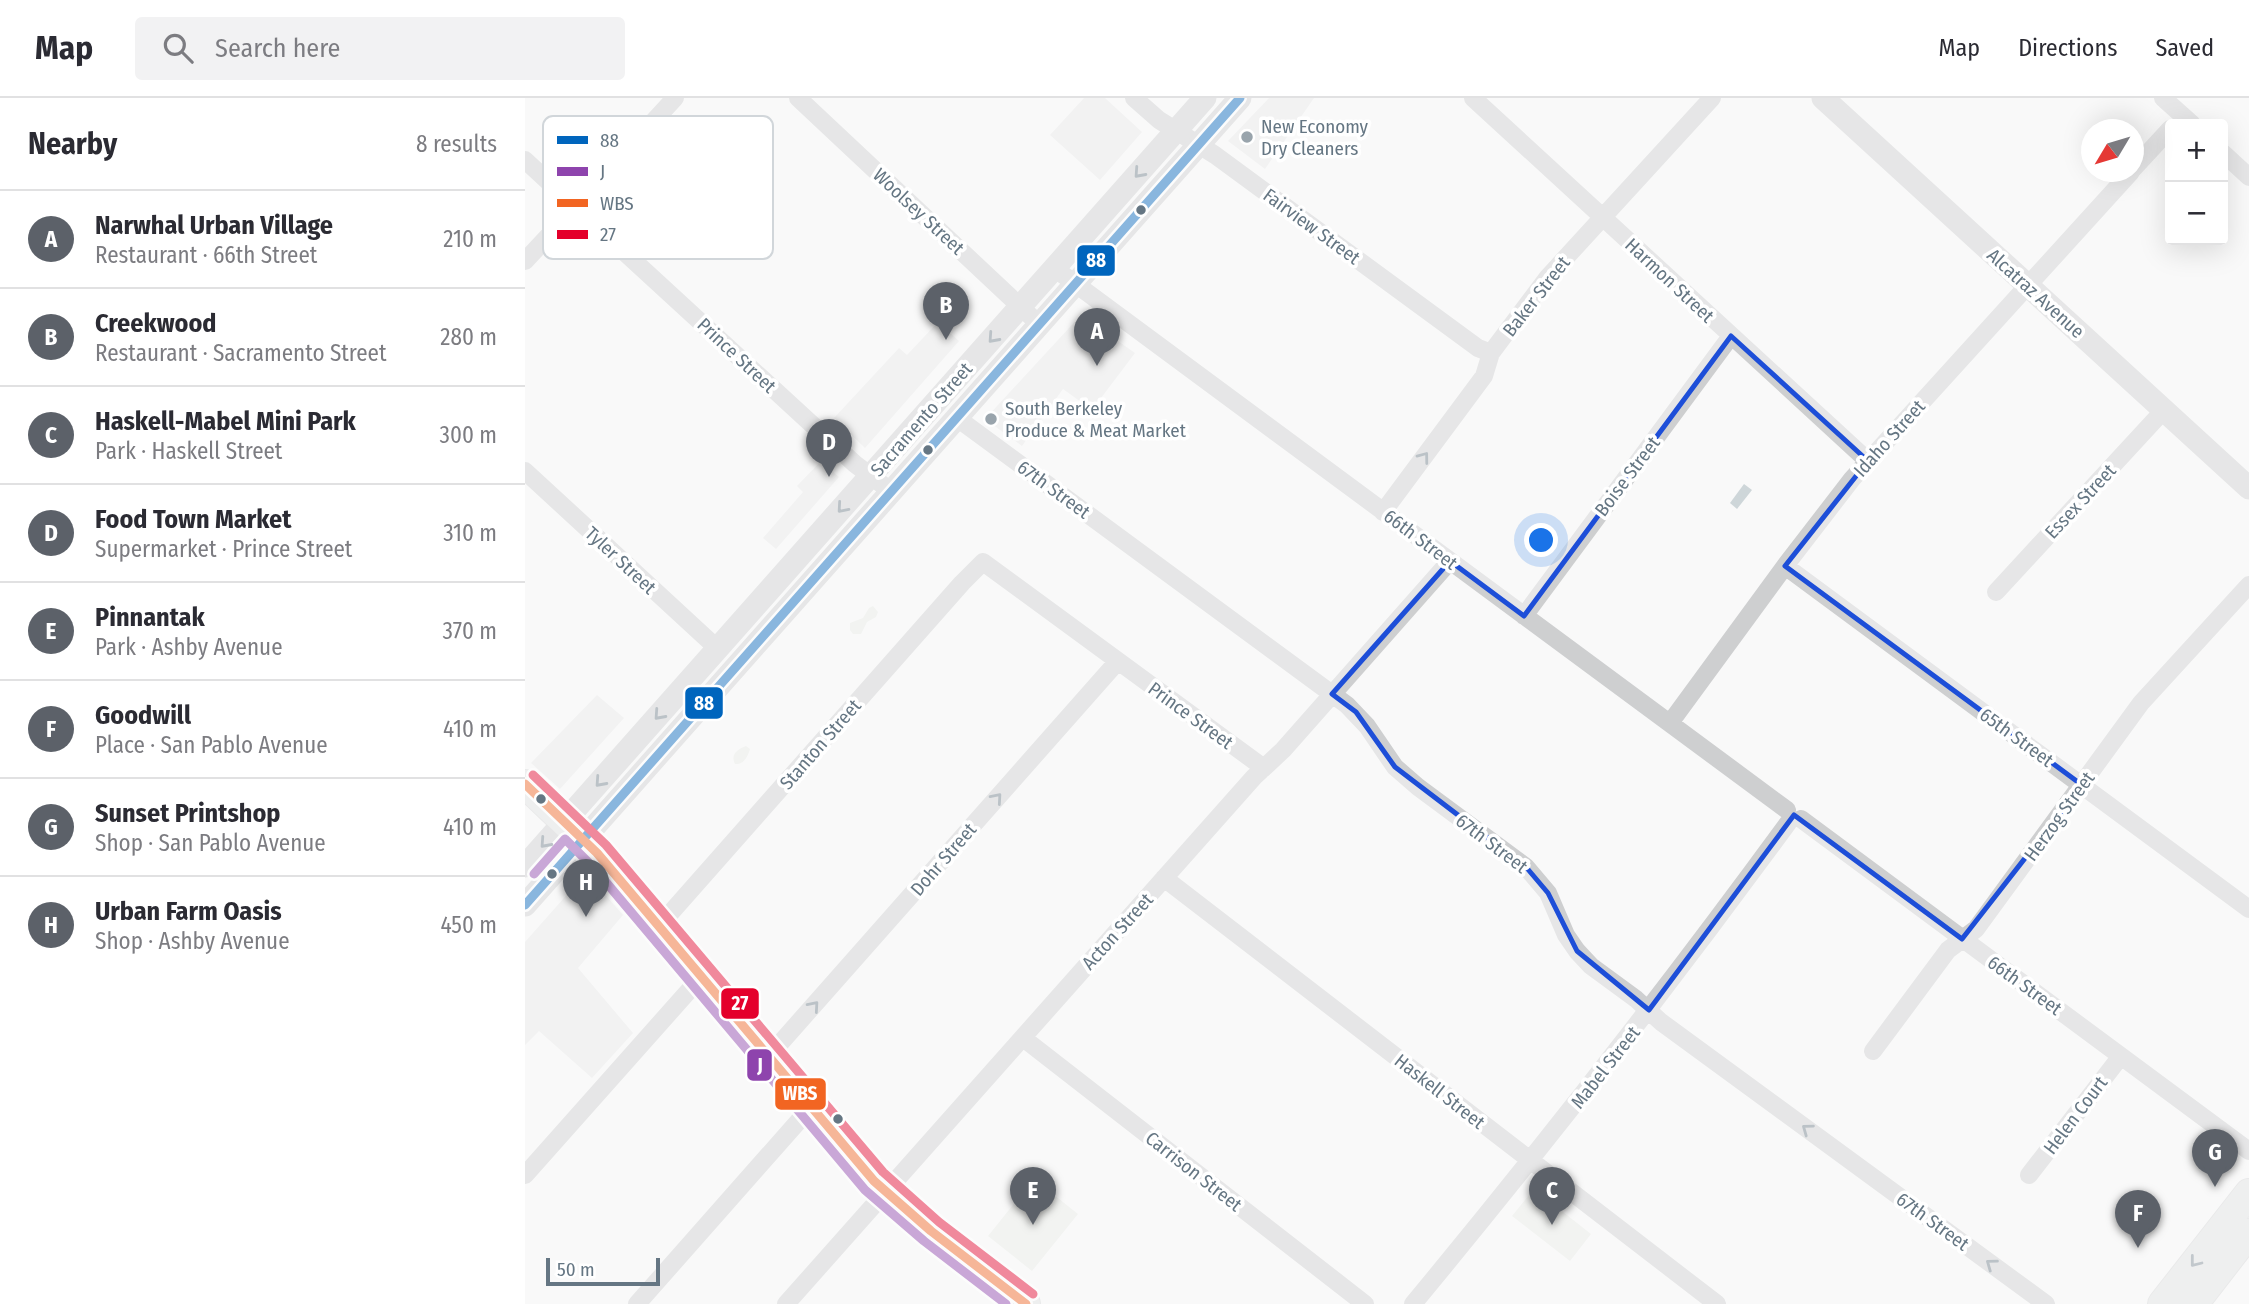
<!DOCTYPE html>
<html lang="en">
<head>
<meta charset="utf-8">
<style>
	body { margin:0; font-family:"Fira Sans Condensed",sans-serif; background:#f2f2f3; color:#2b2b33 }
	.controls { position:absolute; right:21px; top:21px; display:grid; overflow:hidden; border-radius:7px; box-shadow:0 7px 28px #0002 }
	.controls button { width:63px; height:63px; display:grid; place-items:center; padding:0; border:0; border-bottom:2px solid #e1e1e2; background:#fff; color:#2b2b33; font:35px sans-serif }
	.compass { position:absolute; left:1556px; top:21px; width:63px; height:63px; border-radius:50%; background:#fff; box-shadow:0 7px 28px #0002; rotate:232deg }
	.scale { position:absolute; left:21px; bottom:18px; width:114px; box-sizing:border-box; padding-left:7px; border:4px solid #657683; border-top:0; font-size:19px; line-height:24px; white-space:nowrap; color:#657683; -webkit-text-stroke:5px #fff; paint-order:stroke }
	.you { position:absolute; left:1017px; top:443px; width:24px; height:24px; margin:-18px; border:5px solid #fff; border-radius:50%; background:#1a73e8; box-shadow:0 0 0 10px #1a73e833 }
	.badge { display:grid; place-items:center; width:46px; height:46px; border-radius:50%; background:#5c6169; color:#fff; font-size:23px; font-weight:700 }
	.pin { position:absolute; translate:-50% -58px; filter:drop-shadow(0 2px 4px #0008) }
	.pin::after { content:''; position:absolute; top:37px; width:24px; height:21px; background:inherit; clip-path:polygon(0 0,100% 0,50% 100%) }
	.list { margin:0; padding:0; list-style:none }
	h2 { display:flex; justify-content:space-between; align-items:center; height:91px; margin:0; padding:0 28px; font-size:30px }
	h2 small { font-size:23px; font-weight:400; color:#7c7c81 }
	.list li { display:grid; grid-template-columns:46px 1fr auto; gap:21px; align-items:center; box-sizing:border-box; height:98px; padding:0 28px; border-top:2px solid #e1e1e2 }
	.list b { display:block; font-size:26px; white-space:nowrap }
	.list p { margin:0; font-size:23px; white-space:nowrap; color:#7c7c81 }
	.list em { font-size:23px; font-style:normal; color:#7c7c81 }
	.icon { flex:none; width:38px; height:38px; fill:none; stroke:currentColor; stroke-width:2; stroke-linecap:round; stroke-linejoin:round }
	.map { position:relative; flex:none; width:1724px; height:1206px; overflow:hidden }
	header { display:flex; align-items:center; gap:42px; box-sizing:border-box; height:98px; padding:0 35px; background:#fff; border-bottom:2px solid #e1e1e2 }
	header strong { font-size:33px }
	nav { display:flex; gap:38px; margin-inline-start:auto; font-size:24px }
	.search { width:490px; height:63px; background:#f2f2f3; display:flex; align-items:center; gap:18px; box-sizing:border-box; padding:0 24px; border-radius:7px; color:#7c7c81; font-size:26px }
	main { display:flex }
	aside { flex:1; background:#fff }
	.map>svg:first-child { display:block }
</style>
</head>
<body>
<header>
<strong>Map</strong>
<div class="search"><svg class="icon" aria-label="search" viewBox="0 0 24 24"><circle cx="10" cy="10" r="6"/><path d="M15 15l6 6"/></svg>Search here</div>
<nav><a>Map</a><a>Directions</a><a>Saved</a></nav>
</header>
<main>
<aside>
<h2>Nearby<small>8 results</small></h2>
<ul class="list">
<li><span class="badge">A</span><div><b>Narwhal Urban Village</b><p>Restaurant · 66th Street</p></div><em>210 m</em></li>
<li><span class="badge">B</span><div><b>Creekwood</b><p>Restaurant · Sacramento Street</p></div><em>280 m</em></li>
<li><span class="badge">C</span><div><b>Haskell-Mabel Mini Park</b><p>Park · Haskell Street</p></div><em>300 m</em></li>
<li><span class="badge">D</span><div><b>Food Town Market</b><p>Supermarket · Prince Street</p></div><em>310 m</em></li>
<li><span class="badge">E</span><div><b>Pinnantak</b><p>Park · Ashby Avenue</p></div><em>370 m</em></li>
<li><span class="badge">F</span><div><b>Goodwill</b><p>Place · San Pablo Avenue</p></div><em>410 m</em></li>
<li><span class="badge">G</span><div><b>Sunset Printshop</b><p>Shop · San Pablo Avenue</p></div><em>410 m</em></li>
<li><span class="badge">H</span><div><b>Urban Farm Oasis</b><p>Shop · Ashby Avenue</p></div><em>450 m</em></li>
</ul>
</aside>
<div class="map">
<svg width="1724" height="1206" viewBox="0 0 1724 1206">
	<rect width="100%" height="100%" fill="#f9f9f9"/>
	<path fill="#e8e9e9" d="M559 0H580L617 34 575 82 525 37Z
		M744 0H789L740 71 703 43Z
		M556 217 610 255 567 312 538 291 497 348 460 321Z
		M413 224 434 243 340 350 309 320 374 250 382 257Z
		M296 363 314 379 251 451 238 440 278 394 272 388Z
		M72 597 99 620 35 691 6 665Z
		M61 775 98 817 53 870 108 935 67 980 14 933 0 947V844Z"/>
	<path fill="#e8ebe6" d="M348 508 353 514 351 519 342 524 336 536H328L325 532V525L338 520 344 510Z
		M221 648 225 651C223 658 219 667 210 666 205 656 213 651 221 648Z
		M509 1081 553 1116 507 1173 463 1138Z
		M1009 1091 1066 1136 1045 1163 987 1118Z"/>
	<path fill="#ced6d9" d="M1219 386 1227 392 1212 411 1205 405Z"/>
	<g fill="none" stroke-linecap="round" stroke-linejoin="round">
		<defs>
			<path id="primary" d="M0 686 72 755 349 1083 406 1133 501 1206
				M1637 1206 1724 1095
				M1669 1206 1724 1135"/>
		</defs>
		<use href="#primary" stroke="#d5d6d7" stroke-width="30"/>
		<path stroke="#cecfd0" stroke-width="18" d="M273 0 515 227
			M609 0 634 22 690 57 953 250 966 255
			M948 0 1343 363
			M1638 0 1667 26
			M1698 55 1724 79
			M0 62 42 101
			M1608 71 1645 31
			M39 109a11 11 0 1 1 22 0a11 11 0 1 1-22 0Z
			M58 100 150 0
			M59 117 330 366 367 394
			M0 163 43 117
			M529 170 1262 712
			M432 320 822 607 842 628 870 669 893 689 1001 769 1023 795 1041 837 1052 853 1066 868 1111 901 1136 924 1521 1206
			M0 373 193 551
			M858 414 959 278 966 255 1023 179 1187 0
			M1260 468 1724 811
			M1471 494 1639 312
			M999 518 1206 238
			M1145 625 1260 468 1327 381 1606 74
			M1276 721 1724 1053
			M639 780 1192 1206
			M134 828 437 485 458 464 739 670
			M498 940 840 1206
			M1348 953 1423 852 1451 831 1616 605 1724 487
			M243 959 593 563
			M0 1077 176 879
			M1504 1077 1596 958
			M112 1206 286 1009
			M261 1206 729 679 758 652 925 463
			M888 1206C1018 1049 1143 889 1263 725"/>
		<path stroke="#cecfd0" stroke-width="23" d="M1298 0 1724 390
			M0 768 680 0
			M0 807 715 0"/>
		<use href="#primary" stroke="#e1e2e2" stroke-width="28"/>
		<defs>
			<path id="bus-1" d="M0 807 715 0"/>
			<path id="bus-2" d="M9 776 40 741 69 770 340 1092 399 1143 481 1206"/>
			<path id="bus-3" d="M0 686 72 755 349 1083 406 1133 501 1206"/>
			<path id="bus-4" d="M8 677 81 747 358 1074 414 1124 508 1196"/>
		</defs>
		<use href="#bus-1" stroke="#fff" stroke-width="14"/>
		<use href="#bus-2" stroke="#fff" stroke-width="14"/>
		<use href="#bus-3" stroke="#fff" stroke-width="14"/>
		<use href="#bus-4" stroke="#fff" stroke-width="14"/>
		<use href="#bus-1" stroke="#0065bd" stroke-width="9"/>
		<use href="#bus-2" stroke="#8e44ad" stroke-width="9"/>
		<use href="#bus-3" stroke="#f26522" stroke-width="9"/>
		<use href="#bus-4" stroke="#e4002b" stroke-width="9"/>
	</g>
	<defs><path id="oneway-chevron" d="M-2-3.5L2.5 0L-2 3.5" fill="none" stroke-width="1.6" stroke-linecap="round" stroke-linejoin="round" transform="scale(1.75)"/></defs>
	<g stroke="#707f8b">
		<use href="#oneway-chevron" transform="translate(614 75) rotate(132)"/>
		<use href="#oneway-chevron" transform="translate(468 240) rotate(132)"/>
		<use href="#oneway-chevron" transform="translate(899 359) rotate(-53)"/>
		<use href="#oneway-chevron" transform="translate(317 410) rotate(131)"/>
		<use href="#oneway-chevron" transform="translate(134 617) rotate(132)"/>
		<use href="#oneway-chevron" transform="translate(75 684) rotate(132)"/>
		<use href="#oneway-chevron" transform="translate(472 700) rotate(-49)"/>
		<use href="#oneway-chevron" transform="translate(20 745) rotate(132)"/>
		<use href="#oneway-chevron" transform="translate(289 908) rotate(-49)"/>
		<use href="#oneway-chevron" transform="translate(1282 1031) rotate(-144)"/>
		<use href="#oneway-chevron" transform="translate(1466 1166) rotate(-144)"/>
	</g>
	<use stroke="#7e8c96" href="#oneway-chevron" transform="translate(1670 1164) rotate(128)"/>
	<path d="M0 0H1724V1206H0ZM1206 238 1343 363 1260 468 1557 687 1437 841 1269 717 1124 912 1052 853 1023 795 1001 769 870 669 831 614 807 596 925 463 999 518Z" fill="#f9f9f9" fill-opacity=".55" fill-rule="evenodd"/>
	<path fill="none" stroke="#1d4ed8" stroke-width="5" stroke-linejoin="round" d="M1206 238 1343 363 1260 468 1557 687 1437 841 1269 717 1124 912 1052 853 1023 795 1001 769 870 669 831 614 807 596 925 463 999 518Z"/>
	<g fill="#99a4ac" stroke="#fff" stroke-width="2.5">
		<circle cx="722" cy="39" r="7"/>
		<circle cx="466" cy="321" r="7"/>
	</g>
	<g fill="#657683" stroke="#fff" stroke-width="2.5">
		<circle cx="616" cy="112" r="6"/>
		<circle cx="403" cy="352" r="6"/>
		<circle cx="16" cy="701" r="6"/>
		<circle cx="27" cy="776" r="6"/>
		<circle cx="313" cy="1021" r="6"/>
	</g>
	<g text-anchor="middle" stroke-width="7" stroke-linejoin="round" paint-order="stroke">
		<g font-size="19" fill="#657683" stroke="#fff" text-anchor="start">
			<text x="736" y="35">New Economy<tspan x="736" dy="22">Dry Cleaners</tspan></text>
			<text x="480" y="317">South Berkeley<tspan x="480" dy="22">Produce &amp; Meat Market</tspan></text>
		</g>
		<g font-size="19" fill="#657683" stroke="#fff">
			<text transform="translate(394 113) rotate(43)" y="7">Woolsey Street</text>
			<text transform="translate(787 128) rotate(36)" y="7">Fairview Street</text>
			<text transform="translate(1145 182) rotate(43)" y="7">Harmon Street</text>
			<text transform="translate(1511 195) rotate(42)" y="7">Alcatraz Avenue</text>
			<text transform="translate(1011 198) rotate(-52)" y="7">Baker Street</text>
			<text transform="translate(212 257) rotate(43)" y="7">Prince Street</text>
			<text transform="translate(396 321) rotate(-49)" y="7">Sacramento Street</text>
			<text transform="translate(1364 340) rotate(-48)" y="7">Idaho Street</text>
			<text transform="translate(1102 378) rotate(-53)" y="7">Boise Street</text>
			<text transform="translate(529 391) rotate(36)" y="7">67th Street</text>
			<text transform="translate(1555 403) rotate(-47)" y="7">Essex Street</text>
			<text transform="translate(896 441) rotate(37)" y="7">66th Street</text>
			<text transform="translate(96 462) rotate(43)" y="7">Tyler Street</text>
			<text transform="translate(666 617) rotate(36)" y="7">Prince Street</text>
			<text transform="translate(1492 639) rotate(36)" y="7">65th Street</text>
			<text transform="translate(295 646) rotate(-49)" y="7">Stanton Street</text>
			<text transform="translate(1534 718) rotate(-54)" y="7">Herzog Street</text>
			<text transform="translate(967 745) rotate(37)" y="7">67th Street</text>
			<text transform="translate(418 761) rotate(-49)" y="7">Dohr Street</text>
			<text transform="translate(592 833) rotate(-48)" y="7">Acton Street</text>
			<text transform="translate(1500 887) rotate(36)" y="7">66th Street</text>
			<text transform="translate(1080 969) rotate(-52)" y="7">Mabel Street</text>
			<text transform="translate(915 993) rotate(38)" y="7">Haskell Street</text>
			<text transform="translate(1550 1017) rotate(-53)" y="7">Helen Court</text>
			<text transform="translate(669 1073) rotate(38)" y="7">Carrison Street</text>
			<text transform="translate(1408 1123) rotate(36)" y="7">67th Street</text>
		</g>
	</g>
	<rect x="18" y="18" width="230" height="143" rx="10" fill="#fff" stroke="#d1d6da" stroke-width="2"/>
	<rect x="32" y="38" width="31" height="8" fill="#0065bd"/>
	<rect x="32" y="69" width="31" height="9" fill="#8e44ad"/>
	<rect x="32" y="101" width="31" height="8" fill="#f26522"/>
	<rect x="32" y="132" width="31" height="9" fill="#e4002b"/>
	<g font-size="19" fill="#657683">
		<text x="75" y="49">88</text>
		<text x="75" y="80">J</text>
		<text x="75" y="112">WBS</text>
		<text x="75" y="143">27</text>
	</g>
	<g stroke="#fff" stroke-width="2.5">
		<rect x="551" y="146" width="40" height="33" rx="7" fill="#0065bd"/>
		<rect x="159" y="588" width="40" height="34" rx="7" fill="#0065bd"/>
		<rect x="195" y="889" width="40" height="33" rx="7" fill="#e4002b"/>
		<rect x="221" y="950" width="27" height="34" rx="7" fill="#8e44ad"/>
		<rect x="249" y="979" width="53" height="34" rx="7" fill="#f26522"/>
	</g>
	<g font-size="19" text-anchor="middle" font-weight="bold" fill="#fff">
		<text x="571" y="169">88</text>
		<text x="179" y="612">88</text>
		<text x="215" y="912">27</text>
		<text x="235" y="974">J</text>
		<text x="275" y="1002">WBS</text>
	</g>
</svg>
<div class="controls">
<button>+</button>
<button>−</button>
</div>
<svg class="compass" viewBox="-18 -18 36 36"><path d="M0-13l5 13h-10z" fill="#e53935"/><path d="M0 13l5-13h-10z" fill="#7c7c81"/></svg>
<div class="scale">50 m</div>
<div class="you"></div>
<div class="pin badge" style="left:572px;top:268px">A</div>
<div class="pin badge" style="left:421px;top:242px">B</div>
<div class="pin badge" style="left:1027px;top:1127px">C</div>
<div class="pin badge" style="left:304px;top:379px">D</div>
<div class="pin badge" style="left:508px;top:1127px">E</div>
<div class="pin badge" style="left:1613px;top:1150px">F</div>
<div class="pin badge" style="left:1690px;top:1089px">G</div>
<div class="pin badge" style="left:61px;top:819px">H</div>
</div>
</main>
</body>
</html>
